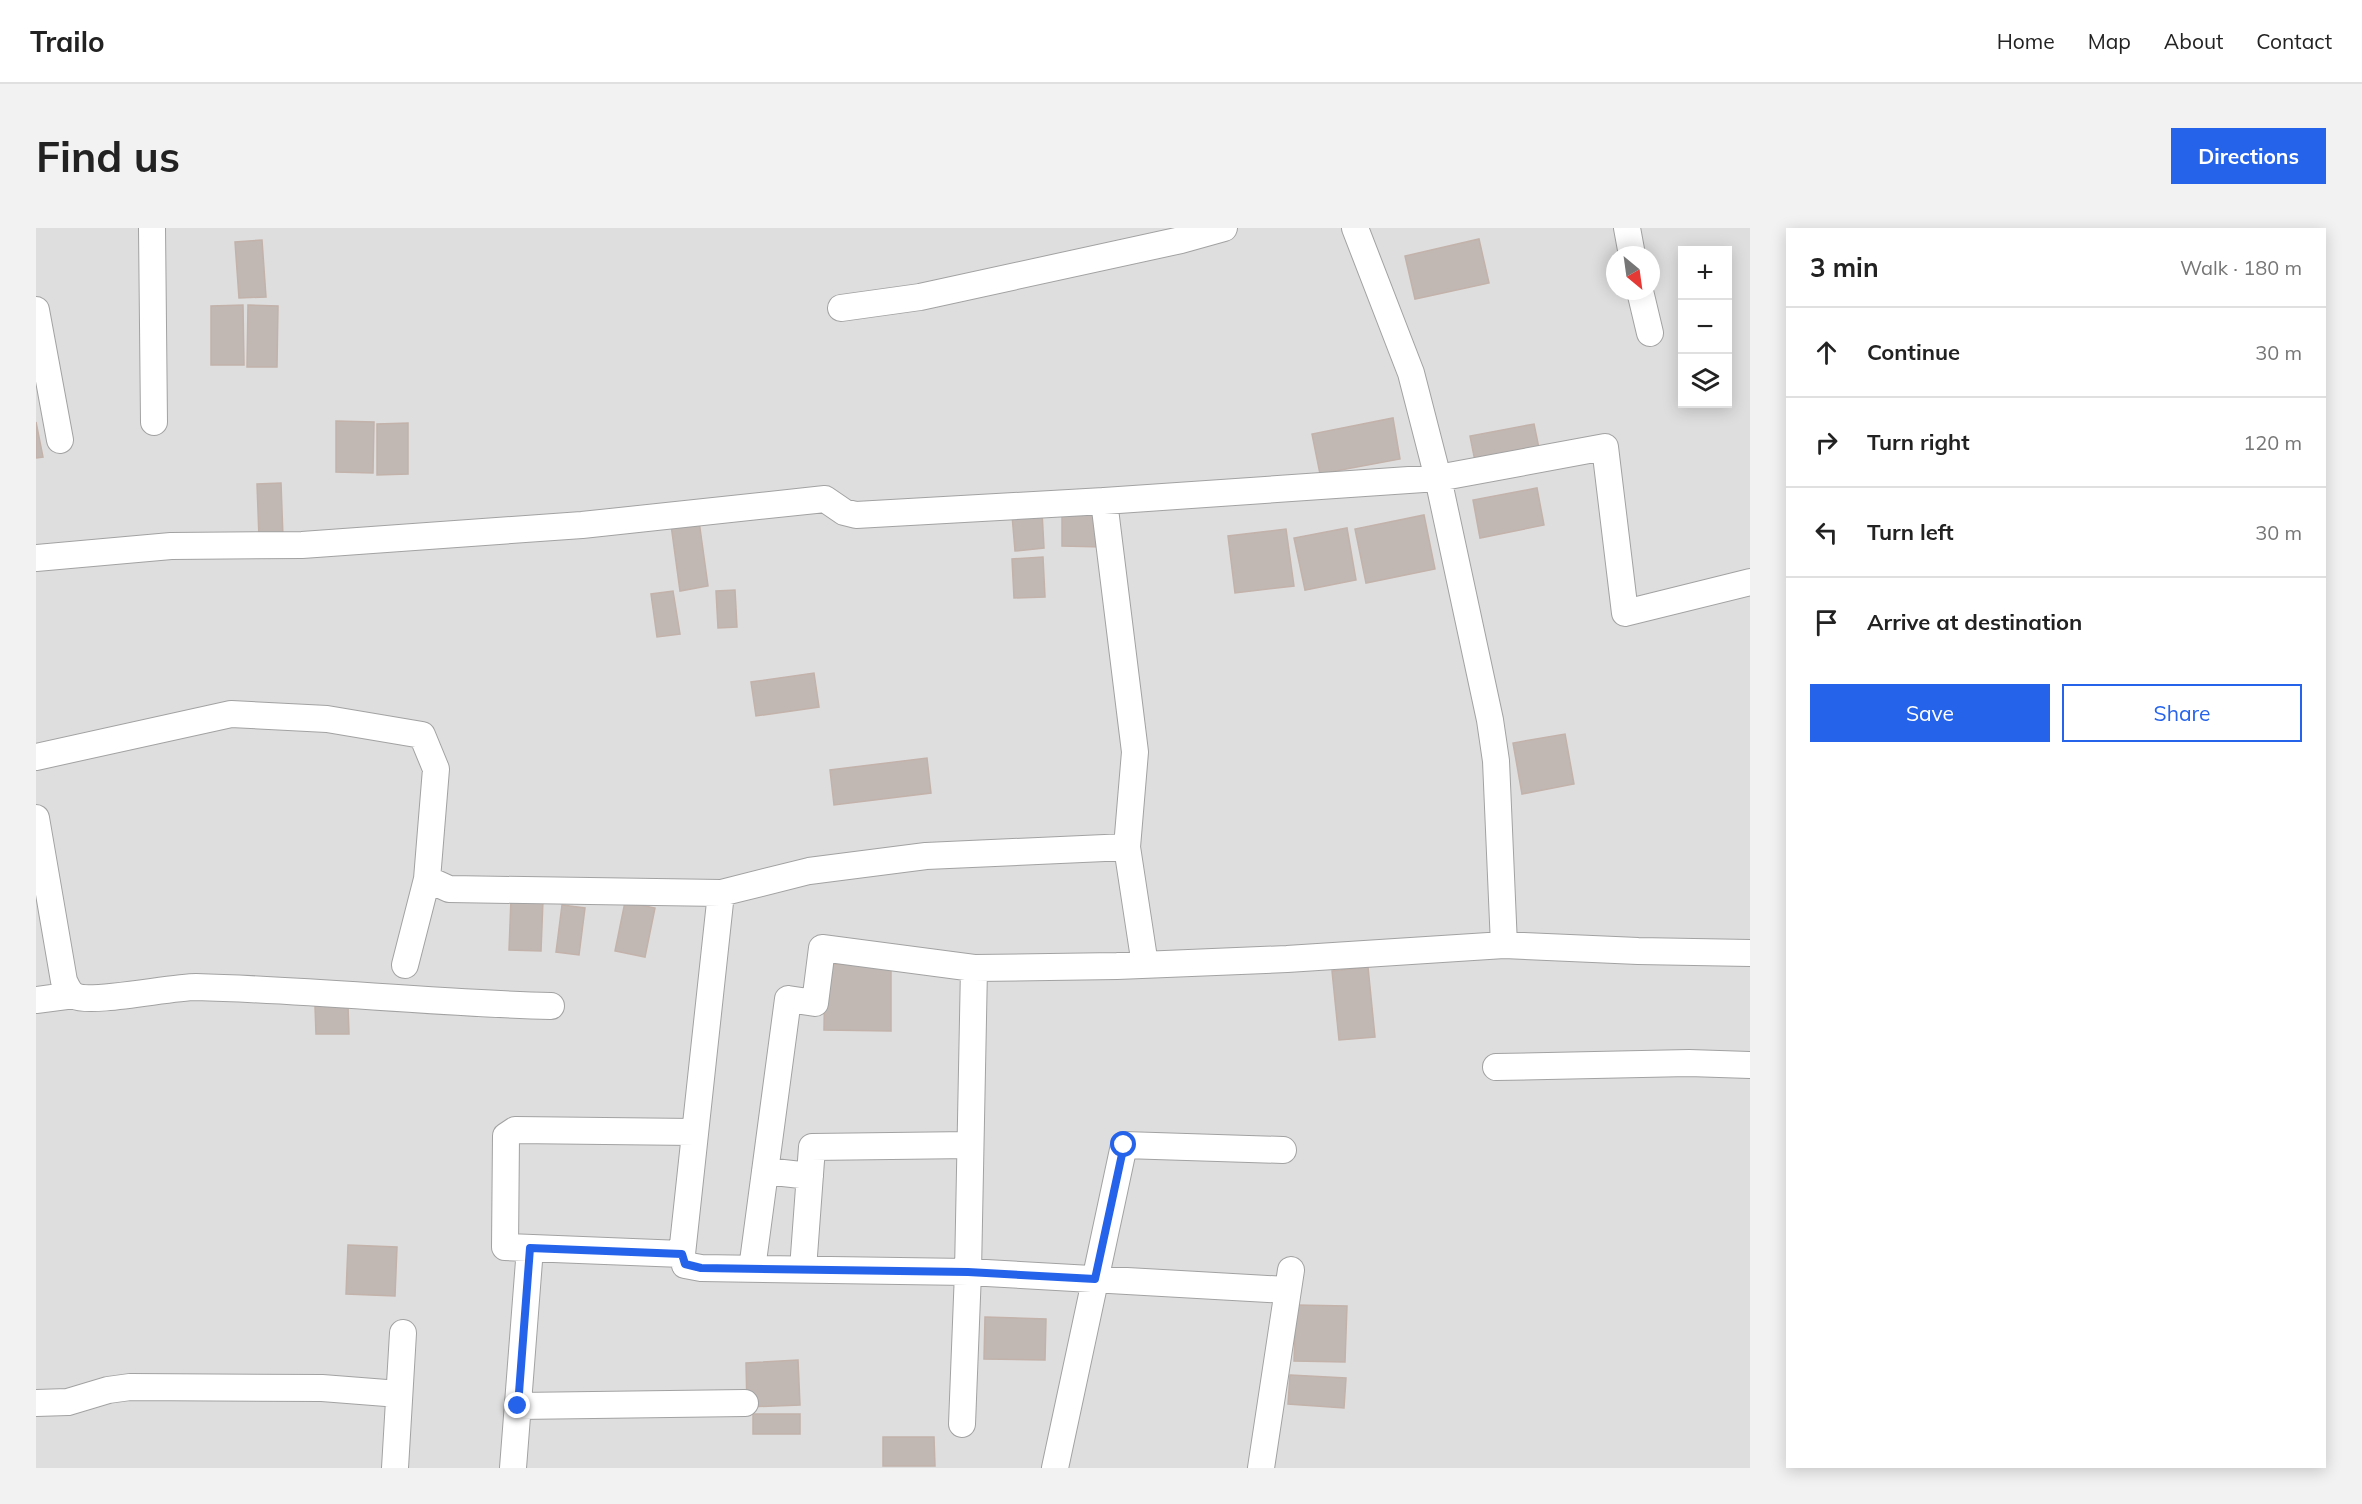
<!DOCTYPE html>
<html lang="en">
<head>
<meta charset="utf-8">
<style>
	body { margin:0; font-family:Mulish,sans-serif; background:#f2f2f2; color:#222 }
	.controls { position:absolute; right:18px; top:18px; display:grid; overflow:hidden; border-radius:0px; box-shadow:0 3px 15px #0003 }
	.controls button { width:54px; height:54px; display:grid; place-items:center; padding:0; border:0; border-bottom:2px solid #e0e0e0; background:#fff; color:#222; font:30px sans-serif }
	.compass { position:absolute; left:1570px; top:18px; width:54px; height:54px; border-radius:50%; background:#fff; box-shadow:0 3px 15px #0003; rotate:151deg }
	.stop { position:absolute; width:18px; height:18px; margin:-14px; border:4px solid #2563eb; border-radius:50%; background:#fff }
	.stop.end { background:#2563eb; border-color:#fff; box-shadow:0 2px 6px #0008 }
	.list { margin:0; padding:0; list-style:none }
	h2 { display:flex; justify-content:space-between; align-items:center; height:78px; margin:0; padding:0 24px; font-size:26px }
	h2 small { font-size:20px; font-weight:400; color:#767676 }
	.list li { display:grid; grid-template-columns:39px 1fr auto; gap:18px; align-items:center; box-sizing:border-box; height:90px; padding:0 24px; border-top:2px solid #e0e0e0 }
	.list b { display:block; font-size:22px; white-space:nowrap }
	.list em { font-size:20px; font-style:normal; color:#767676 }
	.actions { display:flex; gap:12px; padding:18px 24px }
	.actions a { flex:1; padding:14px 0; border:2px solid #2563eb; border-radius:0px; text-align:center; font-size:21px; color:#2563eb }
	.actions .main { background:#2563eb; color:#fff }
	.icon { flex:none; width:33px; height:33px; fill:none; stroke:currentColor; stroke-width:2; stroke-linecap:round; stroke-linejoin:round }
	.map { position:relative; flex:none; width:1714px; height:1240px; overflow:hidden; border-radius:0px }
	header { display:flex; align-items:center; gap:36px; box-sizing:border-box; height:84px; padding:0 30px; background:#fff; border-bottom:2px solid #e0e0e0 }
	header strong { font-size:28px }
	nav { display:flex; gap:33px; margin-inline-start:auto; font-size:21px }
	.intro { display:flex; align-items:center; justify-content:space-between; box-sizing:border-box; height:144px; padding:0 36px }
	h1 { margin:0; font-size:42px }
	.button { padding:15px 27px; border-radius:0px; background:#2563eb; color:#fff; font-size:21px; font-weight:700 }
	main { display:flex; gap:36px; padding:0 36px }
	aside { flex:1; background:#fff; border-radius:0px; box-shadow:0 3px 15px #0003 }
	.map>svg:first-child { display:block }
</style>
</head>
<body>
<header>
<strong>Trailo</strong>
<nav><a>Home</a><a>Map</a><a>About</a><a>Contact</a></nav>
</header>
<div class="intro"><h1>Find us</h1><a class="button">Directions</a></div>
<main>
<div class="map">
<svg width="1714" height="1240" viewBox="0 0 1714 1240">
	<rect width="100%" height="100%" fill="#f1ede8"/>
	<path fill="#dfdede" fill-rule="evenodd" d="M0 0H1714V1240H0ZM1646 22H1692V176H1646ZM1579 27H1615V63H1579Z"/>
	<path fill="#c1b8b4" stroke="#c2b2aa" stroke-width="1.5" d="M1443 11 1453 55 1379 71 1369 28Z
		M226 12 230 69 203 70 199 14Z
		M207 77 208 137H175V78Z
		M212 77 242 78 241 139H211Z
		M1357 190 1364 231 1284 246 1276 206Z
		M300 193 338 194 337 245 300 244Z
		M0 194 7 229 0 230Z
		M372 195V246L341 247V196Z
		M1498 196 1505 230 1441 243 1434 208Z
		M245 255 247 309 223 310 221 256Z
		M1501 260 1508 297 1444 310 1437 272Z
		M1026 279H1067V319L1026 318Z
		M1006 284 1008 320 979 323 976 287Z
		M1388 287 1399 341 1330 355 1319 301Z
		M663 293 672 358 644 363 635 297Z
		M1311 300 1320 352 1269 362 1258 310Z
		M1250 301 1258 358 1199 365 1192 308Z
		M1007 329 1009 369 978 370 976 331Z
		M699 362 701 399 682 400 680 363Z
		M637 363 644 406 621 409 615 366Z
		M778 445 783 479 720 488 715 454Z
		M1529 506 1538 556 1486 566 1477 515Z
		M891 530 895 565 798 577 794 542Z
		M475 671 507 672 505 723 473 722Z
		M589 674 619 680 609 729 579 723Z
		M526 677 549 680 543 727 520 724Z
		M789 736 855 737V803L788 802Z
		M1332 739 1339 809 1303 812 1296 743Z
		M312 777 313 806H280L279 778Z
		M312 1017 361 1019 359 1068 310 1066Z
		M1260 1077 1311 1078 1309 1134 1258 1133Z
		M949 1089 1010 1091 1009 1132 948 1131Z
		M762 1132 764 1177 711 1179 710 1135Z
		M1254 1147 1310 1150 1308 1180 1252 1176Z
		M717 1186H764V1206H717Z
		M847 1209H898L899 1238H847Z"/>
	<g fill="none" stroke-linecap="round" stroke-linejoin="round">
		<defs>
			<path id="minor" d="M116 0 118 194
				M1319 0 1375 145 1402 250 1454 492 1460 533 1468 717
				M1591 0 1596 27
				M1604 63 1614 105
				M805 80 884 69 1145 12 1188 0
				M0 82 24 212
				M1068 273 1099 524 1091 619 1109 737
				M0 330 135 318 266 317 546 297 789 271 808 284 820 287 1068 273 1402 250 1569 219 1589 385 1714 354
				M0 529 195 486 291 491 386 507 400 541 391 651 369 737
				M0 590 28 753C31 759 33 765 39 768 55 776 135 759 160 759 279 762 396 775 515 778
				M391 651 413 661 685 665 773 643 890 628 1091 619
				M685 665 646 1026 649 1037 665 1040 932 1044 1251 1062
				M0 772 38 767
				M1460 839 1653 835 1714 837
				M729 943 774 948
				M646 1026 469 1019 470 908 479 902 658 904
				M716 1041 752 771 779 775 786 720 938 740 1081 738 1251 731 1468 717 1602 723 1714 725
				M767 1041 776 919 934 917
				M0 1175 32 1174 72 1162 94 1159 286 1160 363 1166
				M482 1178 709 1175
				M926 1196 932 1044 938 740
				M359 1240 367 1105
				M477 1240 494 1020
				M1019 1240 1088 917 1247 922
				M1225 1240 1255 1042"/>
		</defs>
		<use href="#minor" stroke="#a2a2a2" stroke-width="28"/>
		<use href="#minor" stroke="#fff" stroke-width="26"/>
	</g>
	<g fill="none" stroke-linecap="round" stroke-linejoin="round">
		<path stroke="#2563eb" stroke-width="8" d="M482 1178 494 1020 646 1026 649 1036 665 1040 932 1044 1059 1051 1088 917"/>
	</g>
</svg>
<div class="controls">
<button>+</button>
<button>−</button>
<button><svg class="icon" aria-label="layers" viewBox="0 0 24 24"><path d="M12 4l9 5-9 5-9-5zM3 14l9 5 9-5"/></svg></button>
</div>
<svg class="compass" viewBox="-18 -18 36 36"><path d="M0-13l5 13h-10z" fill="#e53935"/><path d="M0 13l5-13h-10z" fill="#767676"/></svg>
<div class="stop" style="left:1088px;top:917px"></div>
<div class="stop end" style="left:482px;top:1178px"></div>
</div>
<aside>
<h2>3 min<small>Walk · 180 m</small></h2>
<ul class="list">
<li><svg class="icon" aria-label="ahead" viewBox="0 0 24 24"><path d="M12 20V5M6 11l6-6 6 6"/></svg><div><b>Continue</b></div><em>30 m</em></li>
<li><svg class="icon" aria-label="right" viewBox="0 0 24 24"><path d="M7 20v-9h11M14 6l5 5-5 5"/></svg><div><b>Turn right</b></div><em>120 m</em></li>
<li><svg class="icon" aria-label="left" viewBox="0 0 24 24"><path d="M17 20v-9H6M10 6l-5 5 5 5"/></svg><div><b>Turn left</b></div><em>30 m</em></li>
<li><svg class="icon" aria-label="arrive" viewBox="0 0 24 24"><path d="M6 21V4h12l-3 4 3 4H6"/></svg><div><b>Arrive at destination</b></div></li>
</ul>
<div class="actions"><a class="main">Save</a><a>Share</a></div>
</aside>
</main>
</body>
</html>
